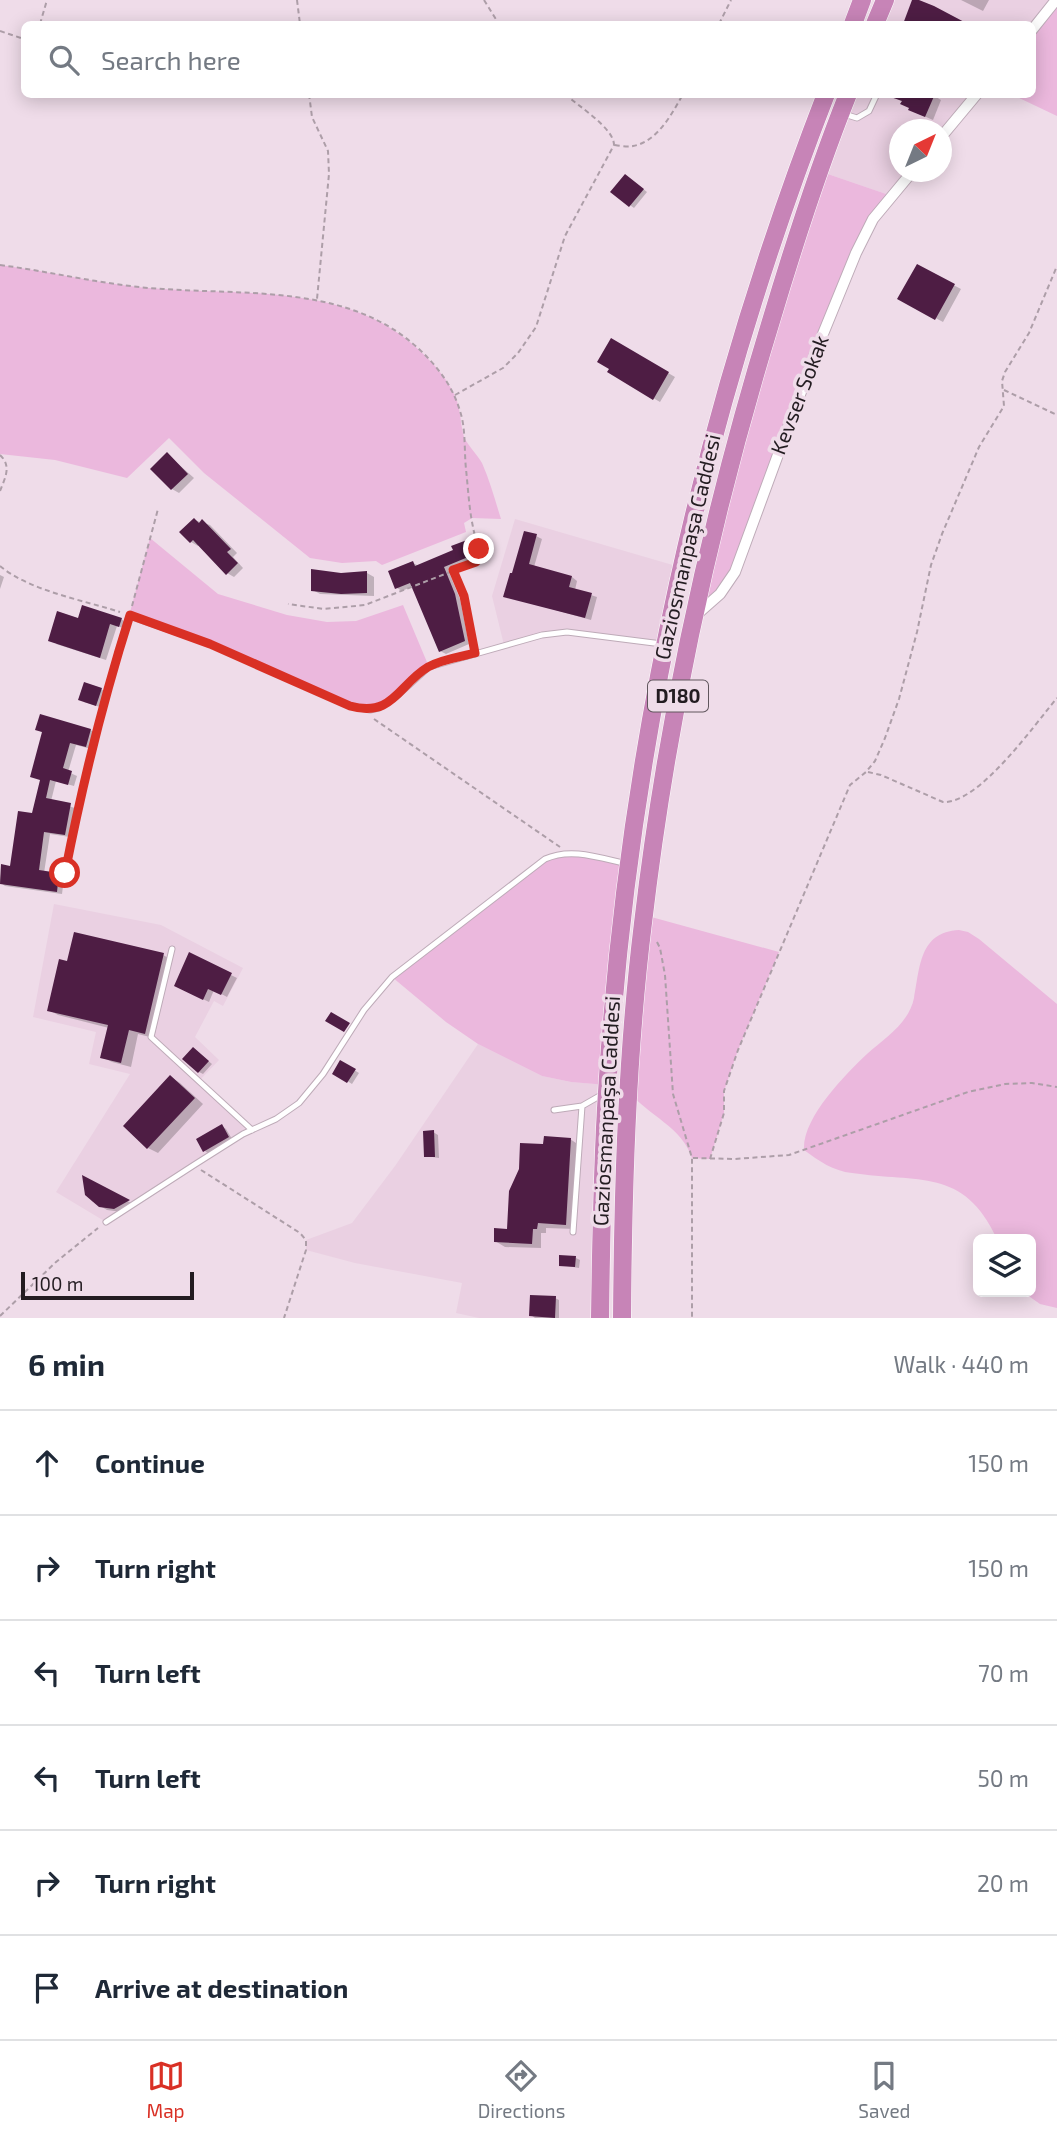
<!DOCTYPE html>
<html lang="en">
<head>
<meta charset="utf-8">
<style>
	body { margin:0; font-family:"Exo 2",sans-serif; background:#f6f6f7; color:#1f2937 }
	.controls { position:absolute; right:21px; bottom:21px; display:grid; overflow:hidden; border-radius:10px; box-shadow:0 4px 18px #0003 }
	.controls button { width:63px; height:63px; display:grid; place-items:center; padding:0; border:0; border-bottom:2px solid #e0e1e3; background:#fff; color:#1f2937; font:35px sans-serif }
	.compass { position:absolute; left:889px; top:119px; width:63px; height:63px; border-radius:50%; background:#fff; box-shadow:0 4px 18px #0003; rotate:43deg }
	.scale { position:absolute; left:21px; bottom:18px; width:173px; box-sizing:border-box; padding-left:7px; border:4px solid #231c21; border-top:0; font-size:19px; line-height:24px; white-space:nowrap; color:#231c21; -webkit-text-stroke:5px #efdce9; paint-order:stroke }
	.stop { position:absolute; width:21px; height:21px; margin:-16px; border:5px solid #d93025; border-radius:50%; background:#fff }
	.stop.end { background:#d93025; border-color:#fff; box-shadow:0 2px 7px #0008 }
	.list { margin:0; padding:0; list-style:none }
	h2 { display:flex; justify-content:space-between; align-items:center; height:91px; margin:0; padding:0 28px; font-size:30px }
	h2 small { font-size:23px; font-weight:400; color:#747a83 }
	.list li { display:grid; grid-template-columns:46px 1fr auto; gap:21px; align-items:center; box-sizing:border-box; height:105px; padding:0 28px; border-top:2px solid #e0e1e3 }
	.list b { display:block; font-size:26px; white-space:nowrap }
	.list em { font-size:23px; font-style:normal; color:#747a83 }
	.icon { flex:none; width:38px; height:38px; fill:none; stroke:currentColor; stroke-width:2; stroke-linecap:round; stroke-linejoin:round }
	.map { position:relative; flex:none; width:1057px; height:1318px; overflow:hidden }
	.search { position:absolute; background:#fff; box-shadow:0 4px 18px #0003; left:21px; right:21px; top:21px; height:77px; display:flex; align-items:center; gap:18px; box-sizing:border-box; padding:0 24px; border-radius:10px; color:#747a83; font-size:26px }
	.sheet { height:721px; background:#fff }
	nav { display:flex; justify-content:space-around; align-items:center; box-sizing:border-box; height:98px; border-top:2px solid #e0e1e3; background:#fff; font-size:19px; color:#747a83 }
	nav a { display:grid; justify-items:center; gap:4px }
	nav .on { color:#d93025 }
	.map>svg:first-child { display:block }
</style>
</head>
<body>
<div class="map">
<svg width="1057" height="1318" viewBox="0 0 1057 1318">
	<rect width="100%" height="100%" fill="#efdce9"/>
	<path fill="#ead0e2" d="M885 0H1056L1032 24H875Z
		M848 95H977L942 130H900V172H912L892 196 819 171Z
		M515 519 683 568 666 645 567 633 504 645 492 596Z
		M54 904 161 925 243 968 223 1006 214 1001 195 1037 219 1060 199 1081 252 1130 106 1222 56 1192 130 1074 89 1064 96 1032 33 1017Z
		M478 1044 542 1076 571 1082 607 1085 600 1318H479L456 1313 462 1283 355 1263 306 1250V1240L352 1223 395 1166Z"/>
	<path fill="#ebb8dd" d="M1057 0V116L1013 95 1032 94 1033 30Z
		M819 171 892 196 872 221 735 572 693 618Z
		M0 265C54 272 108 286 163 289 250 295 350 285 419 350 433 363 447 378 455 396 461 409 460 423 464 437 468 446 477 454 482 463 490 481 495 500 501 519L472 518 464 523 466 532 382 565 376 561 342 563 310 558 204 473 169 438 127 478 55 460 0 454Z
		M150 538 218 594 287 615 327 622 356 621 403 605 429 667 396 697 379 708 359 709 210 644 129 616Z
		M568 852 629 864 607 1085 571 1082 542 1076 478 1044 446 1022 392 977 545 859Z
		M644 915 779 952 738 1050 724 1091V1113L710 1159 692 1158C682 1127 649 1116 629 1092Z
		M959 930 968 932 979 939 1057 1004V1308L1040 1304 1023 1292H1031V1239H997C964 1167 918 1183 852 1173 833 1171 819 1161 804 1150 802 1118 845 1075 867 1054 885 1038 909 1023 914 998 920 968 919 932 959 930Z"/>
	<path fill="#0003" d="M914 0 958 21 963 24H904Z
		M961 0H989L983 11Z
		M889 94H931L941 100 933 120 917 113 903 102Z
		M629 178 647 192 634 208 612 192Z
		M917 266 961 289 943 322 900 299Z
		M612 340 675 377 660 402 609 372Z
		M167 454 194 478 179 493 172 489Z
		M194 520 210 525 237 553 233 557 243 568 234 577 227 573 199 544 198 546 191 542Z
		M536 536 542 539 534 567 572 577 577 581 575 590 597 597 591 620 505 596Z
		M467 542 472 545 478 558 448 570 460 599 469 644 446 654 440 651 413 586 402 591 397 588 413 563 419 566 455 551Z
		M367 573 374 577V596L320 594 313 590 341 574Z
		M0 575 4 577 0 589Z
		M121 619 127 623 126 629 117 626 106 660 56 644 79 620Z
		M101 689 105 692 100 707 84 702Z
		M37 729 90 730 96 733 91 749 76 745 68 772 77 776 74 786 56 781 51 801 75 808 70 837 50 834 44 873 64 878 62 894 5 886 0 882 2 866 11 868 33 815 42 780 32 776 43 733Z
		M163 955 172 960 154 1038 138 1034 131 1067 112 1062 102 1057 109 1028 58 1015 49 1010 68 963Z
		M231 975 237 978 227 997 214 990 209 1002 182 989Z
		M194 1049 212 1064 203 1074 199 1072Z
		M341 1062 359 1073 352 1084 335 1073Z
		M171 1077 180 1083 203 1104 158 1153 148 1148Z
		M222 1126 226 1129 232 1139 209 1154 205 1151Z
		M433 1132 438 1135 439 1158 426 1156Z
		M570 1139 579 1145 575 1229 546 1228V1233H541V1248L505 1247 495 1241 509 1231 545 1146Z
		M84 1178 135 1205 122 1212 107 1210 92 1201Z
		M576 1258 580 1260 579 1268 561 1265Z
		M555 1298 559 1300V1318H535L531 1315Z"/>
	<path fill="#4e1d44" d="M912 0H919L934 6 968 24H903Z
		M935 94 925 117 908 110 909 108 900 104 902 101 885 95Z
		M625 174 644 189 629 207 610 192Z
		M917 264 955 284 935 320 897 299Z
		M611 338 669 372 653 400 607 372 609 369 597 362Z
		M167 452 188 474 171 490 150 469Z
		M194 518 199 523 202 519 231 549 227 552 238 563 226 575 193 540 190 543 179 532Z
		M524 531 537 534 529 564 572 576 569 587 592 593 585 618 503 597 510 573H512Z
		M467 540 473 555 444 567 455 594 465 641 439 652 410 583 395 589 388 571 413 561 415 566 453 550 451 546Z
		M311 569 341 573 367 571V593L341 594 311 591Z
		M82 605 122 618 119 627 110 624 100 658 48 641 57 611 78 618Z
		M84 682 102 688 96 706 78 700Z
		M40 714 91 729 86 747 70 743 63 768 72 771 68 785 50 780 46 798 71 803 65 835 44 832 39 870 59 873 57 892 0 884 1 864 10 866 18 811 32 813 40 780 30 777 42 732 35 730Z
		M74 932 164 953 145 1034 129 1030 121 1063 100 1058 108 1025 47 1011 59 959 67 961Z
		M189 952 232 973 221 995 208 989 203 1000 174 986Z
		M331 1012 350 1023 344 1032 325 1021Z
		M193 1047 209 1061 198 1073 182 1059Z
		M340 1060 356 1069 347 1083 332 1074Z
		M170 1075 195 1098 147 1149 123 1126Z
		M222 1124 229 1137 203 1152 196 1139Z
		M434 1130 435 1157H424L423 1131Z
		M544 1136 571 1138 566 1225 538 1223 537 1229H533L532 1244 494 1242V1228L507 1229 509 1191 519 1169 520 1143 543 1144Z
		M82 1175 130 1200 114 1209 99 1207 85 1195Z
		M559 1255 576 1256 575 1267 559 1266Z
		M530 1295 556 1296 555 1318 529 1316Z"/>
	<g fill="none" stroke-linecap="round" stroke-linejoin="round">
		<defs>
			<path id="service" d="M844 114 857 118 869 111 877 94
				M65 873C82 786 103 700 129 616L210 644 350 706 370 710 379 708 396 697 429 667 542 635 567 632 662 644
				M172 949 151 1037 252 1130
				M554 1110 582 1106 603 1094
				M106 1222 194 1165 243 1134 276 1119 299 1103 323 1074 364 1010 392 977 545 859C571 847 600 858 627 864
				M573 1232 582 1106"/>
			<path id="minor" d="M1032 30 1056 0
				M942 136 977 94
				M695 616 720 594 735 572 816 351 856 253 873 219 912 172"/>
			<path id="trunk" d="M853 24 862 0
				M875 24 885 0
				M600 1318C601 1243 602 1167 607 1092 627 752 703 411 826 94
				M622 1318C623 1186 627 1053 643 923 667 718 711 517 771 321 794 244 818 169 848 94"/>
		</defs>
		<use href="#service" stroke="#beabb8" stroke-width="7"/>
		<use href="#minor" stroke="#beabb8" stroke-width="12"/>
		<use href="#trunk" stroke="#fff" stroke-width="19"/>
		<path stroke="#ad9ea8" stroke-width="2" stroke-dasharray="5 3.5" stroke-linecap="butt" d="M297 0 300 24
			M484 0 499 24
			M40 24 47 0
			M719 24 731 0
			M0 31 24 39
			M309 94 312 117 328 151 329 174 317 299
			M615 145C620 146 628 147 633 146 657 142 672 114 683 94
			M0 265C54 272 108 286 163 289 251 295 351 285 420 350 438 367 453 387 460 411 466 429 464 450 466 469 468 488 469 508 473 527 474 535 479 544 479 553 479 558 478 558 476 562L365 605 324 609 288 604
			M1004 390 1057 415
			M455 395 503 368 518 353 536 327 565 236 614 145C614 128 578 106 565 94
			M0 455C12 466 5 478 0 491
			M0 566C30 591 83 600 120 612
			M453 571 464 596 474 646
			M132 606 158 509
			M374 719 560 847
			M868 772 881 775 943 802C979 804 1035 724 1057 698
			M657 942 660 948 665 975 673 1094 692 1158V1318
			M693 1158 735 1159 789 1155 968 1092 1005 1084 1032 1083 1057 1087
			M710 1159 724 1113V1091L738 1050 850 785 866 772 875 761 885 738 899 699 917 632 931 565 942 534 979 447 1004 406 1002 381 1005 372 1029 333 1057 266
			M201 1170 300 1233 306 1240V1250L284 1318
			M0 1316 56 1262 98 1228"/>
		<use href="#service" stroke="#fff" stroke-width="5"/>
		<use href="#minor" stroke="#fff" stroke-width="10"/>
		<use href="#trunk" stroke="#c784b7" stroke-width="18"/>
	</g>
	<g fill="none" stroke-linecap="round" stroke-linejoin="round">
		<path stroke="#d93025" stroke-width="9" d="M65 873C82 786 103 700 130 615L210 644 350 706C393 718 398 685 428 667 442 659 460 657 475 653L464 596 453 570 476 562 479 555V549"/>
	</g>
	<g text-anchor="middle" stroke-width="7" stroke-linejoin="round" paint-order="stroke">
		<rect fill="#efdce9" stroke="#60565d" stroke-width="2" x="648" y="680.5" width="60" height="31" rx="5"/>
		<g font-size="19" font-weight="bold" fill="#231c21">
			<text x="678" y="703">D180</text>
		</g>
		<g font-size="21" fill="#231c21" stroke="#efdce9">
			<text transform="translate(800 395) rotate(-69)" y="7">Kevser Sokak</text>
			<text transform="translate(688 547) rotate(-77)" y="7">Gaziosmanpaşa Caddesi</text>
			<text transform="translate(607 1111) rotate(-87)" y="7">Gaziosmanpaşa Caddesi</text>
		</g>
	</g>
</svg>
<div class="controls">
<button><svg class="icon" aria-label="layers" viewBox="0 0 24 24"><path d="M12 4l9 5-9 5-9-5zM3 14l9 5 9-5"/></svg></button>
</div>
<svg class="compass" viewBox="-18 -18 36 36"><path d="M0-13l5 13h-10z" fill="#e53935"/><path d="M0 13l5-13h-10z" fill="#747a83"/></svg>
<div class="scale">100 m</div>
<div class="stop" style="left:65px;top:873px"></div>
<div class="stop end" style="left:479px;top:549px"></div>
<div class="search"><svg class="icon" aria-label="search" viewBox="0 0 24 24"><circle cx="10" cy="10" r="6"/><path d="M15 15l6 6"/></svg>Search here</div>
</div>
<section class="sheet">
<h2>6 min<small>Walk · 440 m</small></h2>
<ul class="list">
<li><svg class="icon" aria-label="ahead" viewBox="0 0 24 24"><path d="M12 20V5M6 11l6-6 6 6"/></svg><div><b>Continue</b></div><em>150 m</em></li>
<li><svg class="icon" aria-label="right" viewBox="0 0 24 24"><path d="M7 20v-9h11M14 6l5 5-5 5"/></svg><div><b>Turn right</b></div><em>150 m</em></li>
<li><svg class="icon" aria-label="left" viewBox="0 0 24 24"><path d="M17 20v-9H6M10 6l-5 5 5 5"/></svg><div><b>Turn left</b></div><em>70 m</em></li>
<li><svg class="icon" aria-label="left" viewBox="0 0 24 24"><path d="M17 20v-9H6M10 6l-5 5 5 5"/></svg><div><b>Turn left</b></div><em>50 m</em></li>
<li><svg class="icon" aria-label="right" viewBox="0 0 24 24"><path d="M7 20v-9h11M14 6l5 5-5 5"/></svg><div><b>Turn right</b></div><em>20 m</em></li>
<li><svg class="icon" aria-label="arrive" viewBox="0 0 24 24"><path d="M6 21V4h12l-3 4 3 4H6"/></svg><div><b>Arrive at destination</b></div></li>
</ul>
</section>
<nav>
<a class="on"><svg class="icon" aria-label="map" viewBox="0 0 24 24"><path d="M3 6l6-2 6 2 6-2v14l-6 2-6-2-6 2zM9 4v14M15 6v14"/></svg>Map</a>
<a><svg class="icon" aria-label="directions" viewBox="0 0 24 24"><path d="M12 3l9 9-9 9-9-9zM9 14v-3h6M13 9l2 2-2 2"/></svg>Directions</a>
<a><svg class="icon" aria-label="saved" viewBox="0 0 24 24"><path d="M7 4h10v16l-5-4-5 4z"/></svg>Saved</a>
</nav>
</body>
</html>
